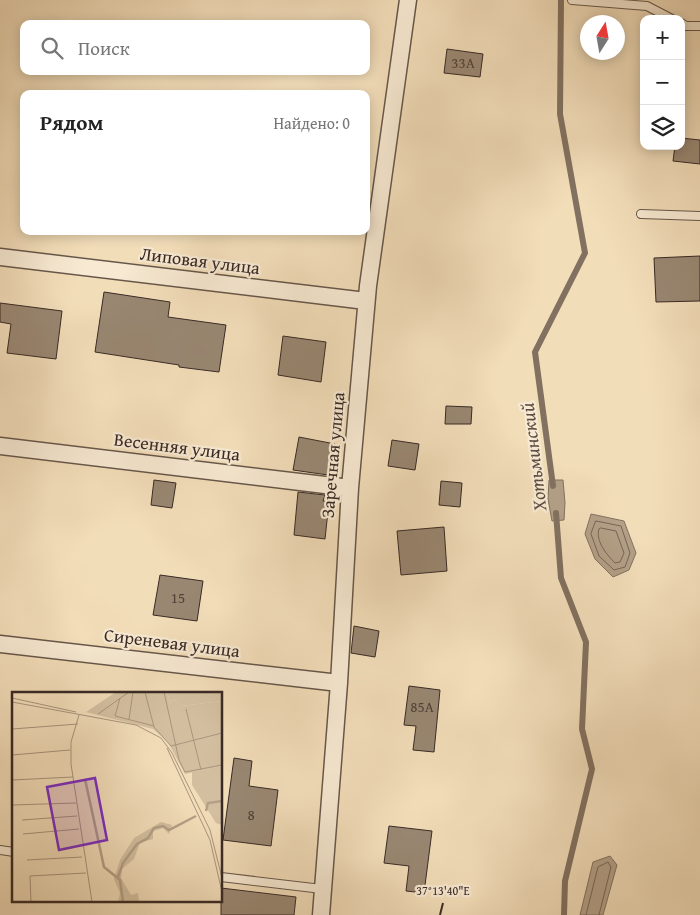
<!DOCTYPE html>
<html lang="ru">
<head>
<meta charset="utf-8">
<style>
	body { margin:0; font-family:"Gentium Book Plus",serif; background:#f6f6f6; color:#222 }
	.controls { position:absolute; right:15px; top:15px; display:grid; overflow:hidden; border-radius:10px; box-shadow:0 2px 12px #0003 }
	.controls button { width:45px; height:45px; display:grid; place-items:center; padding:0; border:0; border-bottom:1px solid #e0e0e0; background:#fff; color:#222; font:25px sans-serif }
	.compass { position:absolute; left:580px; top:15px; width:45px; height:45px; border-radius:50%; background:#fff; box-shadow:0 2px 12px #0003; rotate:11deg }
	.list { margin:0; padding:0; list-style:none }
	h2 { display:flex; justify-content:space-between; align-items:center; height:65px; margin:0; padding:0 20px; font-size:21px }
	h2 small { font-size:16px; font-weight:400; color:#767676 }
	.icon { flex:none; width:28px; height:28px; fill:none; stroke:currentColor; stroke-width:2; stroke-linecap:round; stroke-linejoin:round }
	.map { position:relative; flex:none; width:700px; height:915px; overflow:hidden }
	.search { position:absolute; background:#fff; box-shadow:0 2px 12px #0003; left:20px; top:20px; width:350px; height:55px; display:flex; align-items:center; gap:12px; box-sizing:border-box; padding:0 18px; border-radius:10px; color:#767676; font-size:19px }
	.panel { position:absolute; background:#fff; box-shadow:0 2px 12px #0003; left:20px; top:90px; width:350px; height:145px; border-radius:10px }
	.map>svg:first-child { display:block }
</style>
</head>
<body>
<div class="map">
<svg width="700" height="915" viewBox="0 0 700 915">
	<rect width="100%" height="100%" fill="#f2ddb9"/>
	<filter id="stains"><feTurbulence type="fractalNoise" baseFrequency=".004" numOctaves="4"/><feColorMatrix values="0 0 0 0 .2 0 0 0 0 .09 0 0 0 0 .02 0 0 0 .5 -.17"/></filter>
	<radialGradient id="worn" r=".72"><stop offset=".6" stop-color="#630" stop-opacity="0"/><stop offset="1" stop-color="#630" stop-opacity=".3"/></radialGradient>
	<path fill="#b3a087" stroke="#827160" d="M549 480H563L565 503 564 520 552 521 548 499Z
		M591 514 624 521 636 553 629 570 613 577 595 559 585 534Z
		M610 856 617 865 603 915H580L593 862Z"/>
	<g fill="none" stroke-linecap="round" stroke-linejoin="round">
		<path stroke="#766556" stroke-width="1" d="M596 521 621 526 630 553 625 567 614 570 599 556 591 534Z
			M601 528 616 531 624 553 620 562 615 563C607 555 595 541 599 529Z
			M586 915 598 867 608 862 611 867 599 915"/>
		<path stroke="#827160" stroke-width="6" d="M553 486 535 352 585 253 560 114 561 0
			M556 513 561 578 586 642 582 729 592 769 565 881 564 915"/>
	</g>
	<path fill="#998772" stroke="#392a25" d="M447 49 483 54 480 77 444 73Z
		M681 138 700 140V164L673 161 675 146H681Z
		M700 256V301L656 302 654 258Z
		M104 292 170 302 168 317 226 325 219 372 179 367V365L95 352Z
		M0 303 62 311 56 359 7 353 11 324 0 322Z
		M283 336 326 342 321 382 278 375Z
		M446 406 472 407 471 424H445Z
		M299 437 335 444 328 475 293 470Z
		M392 440 419 444 415 470 388 466Z
		M154 480 176 483 172 508 151 505Z
		M441 481 462 483 460 507 439 505Z
		M298 492 325 495 323 501 329 502 325 539 294 535Z
		M444 527 447 571 401 575 397 531Z
		M160 575 203 581 197 621 153 615Z
		M354 626 379 631 375 657 351 653Z
		M409 686 440 690 434 752 413 750 416 726 404 725Z
		M234 758 252 761 249 786 278 790 271 846 223 840Z
		M389 826 432 831 424 893 406 891 409 866 384 863Z
		M221 888 296 897 294 915H221Z"/>
	<g fill="none" stroke-linecap="round" stroke-linejoin="round">
		<defs>
			<path id="lane" d="M572 0 647 6 672 19
				M681 23 686 26H700
				M641 214 700 216
				M0 850 14 852
				M221 877 322 889"/>
			<path id="street" d="M0 257 366 301
				M0 446 350 488
				M0 644 339 683
				M321 915 339 683 350 488 368 286 408 0"/>
		</defs>
		<use href="#lane" stroke="#67574a" stroke-width="10"/>
		<use href="#street" stroke="#67574a" stroke-width="19"/>
		<use href="#lane" stroke="#f7e9d2" stroke-width="8"/>
		<use href="#street" stroke="#f7e9d2" stroke-width="16"/>
	</g>
	<path fill="none" stroke="#392a25" stroke-width="2" d="M440 915 443 903"/>
	<g text-anchor="middle" stroke-width="4.5" stroke-linejoin="round" paint-order="stroke">
		<g font-size="15" fill="#514138">
			<text x="463" y="68">33А</text>
			<text x="178" y="603">15</text>
			<text x="422" y="712">85А</text>
			<text x="251" y="820">8</text>
		</g>
		<g font-size="18" fill="#392a25" stroke="#f7e9d2">
			<text transform="translate(200 261) rotate(7)" y="6">Липовая улица</text>
			<text transform="translate(177 447) rotate(7)" y="6">Весенняя улица</text>
			<text transform="translate(333 455) rotate(-85)" y="6">Заречная улица</text>
			<text transform="translate(172 643) rotate(7)" y="6">Сиреневая улица</text>
		</g>
		<g font-size="19" font-style="italic" fill="#5e4d42" stroke="#f7e9d2">
			<text transform="translate(533 457) rotate(-97)" y="7">Хотьминский</text>
		</g>
	</g>
	<g transform="translate(12 692)">
		<rect width="210" height="210" fill="#f2ddb9"/>
		<path d="M104 0H155L158 10 162 7 169 14 210 9V74L173 82 156 50 141 37 74 20Z" fill="#d3bfa0"/>
		<path d="M155 0H210V9L169 14 162 7 158 10ZM210 74V133L204 131 180 93V80ZM149 130 160 133 157 142 151 136 141 139V147L128 151 122 167 110 177 109 186 119 203 126 201 127 210H106L108 201 102 187 108 168 122 146Z" fill="#d3bfa0"/>
		<path fill="none" stroke="#b3a087" stroke-width="2.5" d="M73 87 92 175 108 188 111 210M194 119 196 111 210 109M106 185 111 171 125 152 136 146 142 136 151 134 157 138 184 124"/>
		<path fill="none" stroke="#a8957e" stroke-width="1" d="M133 0 142 35 159 54 210 41M152 0 167 68 173 80 210 73M0 6 64 20M108 6 103 24 142 34M0 10 124 33 149 46 160 61 198 138 210 186M174 17 189 78M86 22 117 0M67 23 59 50V72L80 210M117 27 121 0M0 37 66 32M155 56 198 148 210 200M0 63 58 58M0 88 61 85M0 113 64 111M10 128 65 124M11 142 67 137M15 168 70 165M19 210 18 184 74 181"/>
		<path fill="#7b2cbf" fill-opacity="0.15" stroke="#7b2cbf" stroke-width="2.5" d="M83 86 95 148 47 158 35 95Z"/>
		<rect width="210" height="210" fill="none" stroke="#392a25" stroke-width="2.5"/>
	</g>
	<g font-size="12" text-anchor="middle" fill="#392a25" stroke="#f7e9d2" stroke-width="4.5" stroke-linejoin="round" paint-order="stroke">
		<text x="443" y="895">37°13'40"E</text>
	</g>
	<rect width="100%" height="100%" filter="url(#stains)"/>
	<rect width="100%" height="100%" fill="url(#worn)"/>
</svg>
<div class="controls">
<button>+</button>
<button>−</button>
<button><svg class="icon" aria-label="layers" viewBox="0 0 24 24"><path d="M12 4l9 5-9 5-9-5zM3 14l9 5 9-5"/></svg></button>
</div>
<svg class="compass" viewBox="-18 -18 36 36"><path d="M0-13l5 13h-10z" fill="#e53935"/><path d="M0 13l5-13h-10z" fill="#767676"/></svg>
<div class="search"><svg class="icon" aria-label="search" viewBox="0 0 24 24"><circle cx="10" cy="10" r="6"/><path d="M15 15l6 6"/></svg>Поиск</div>
<section class="panel">
<h2>Рядом<small>Найдено: 0</small></h2>
<ul class="list">
</ul>
</section>
</div>
</body>
</html>
